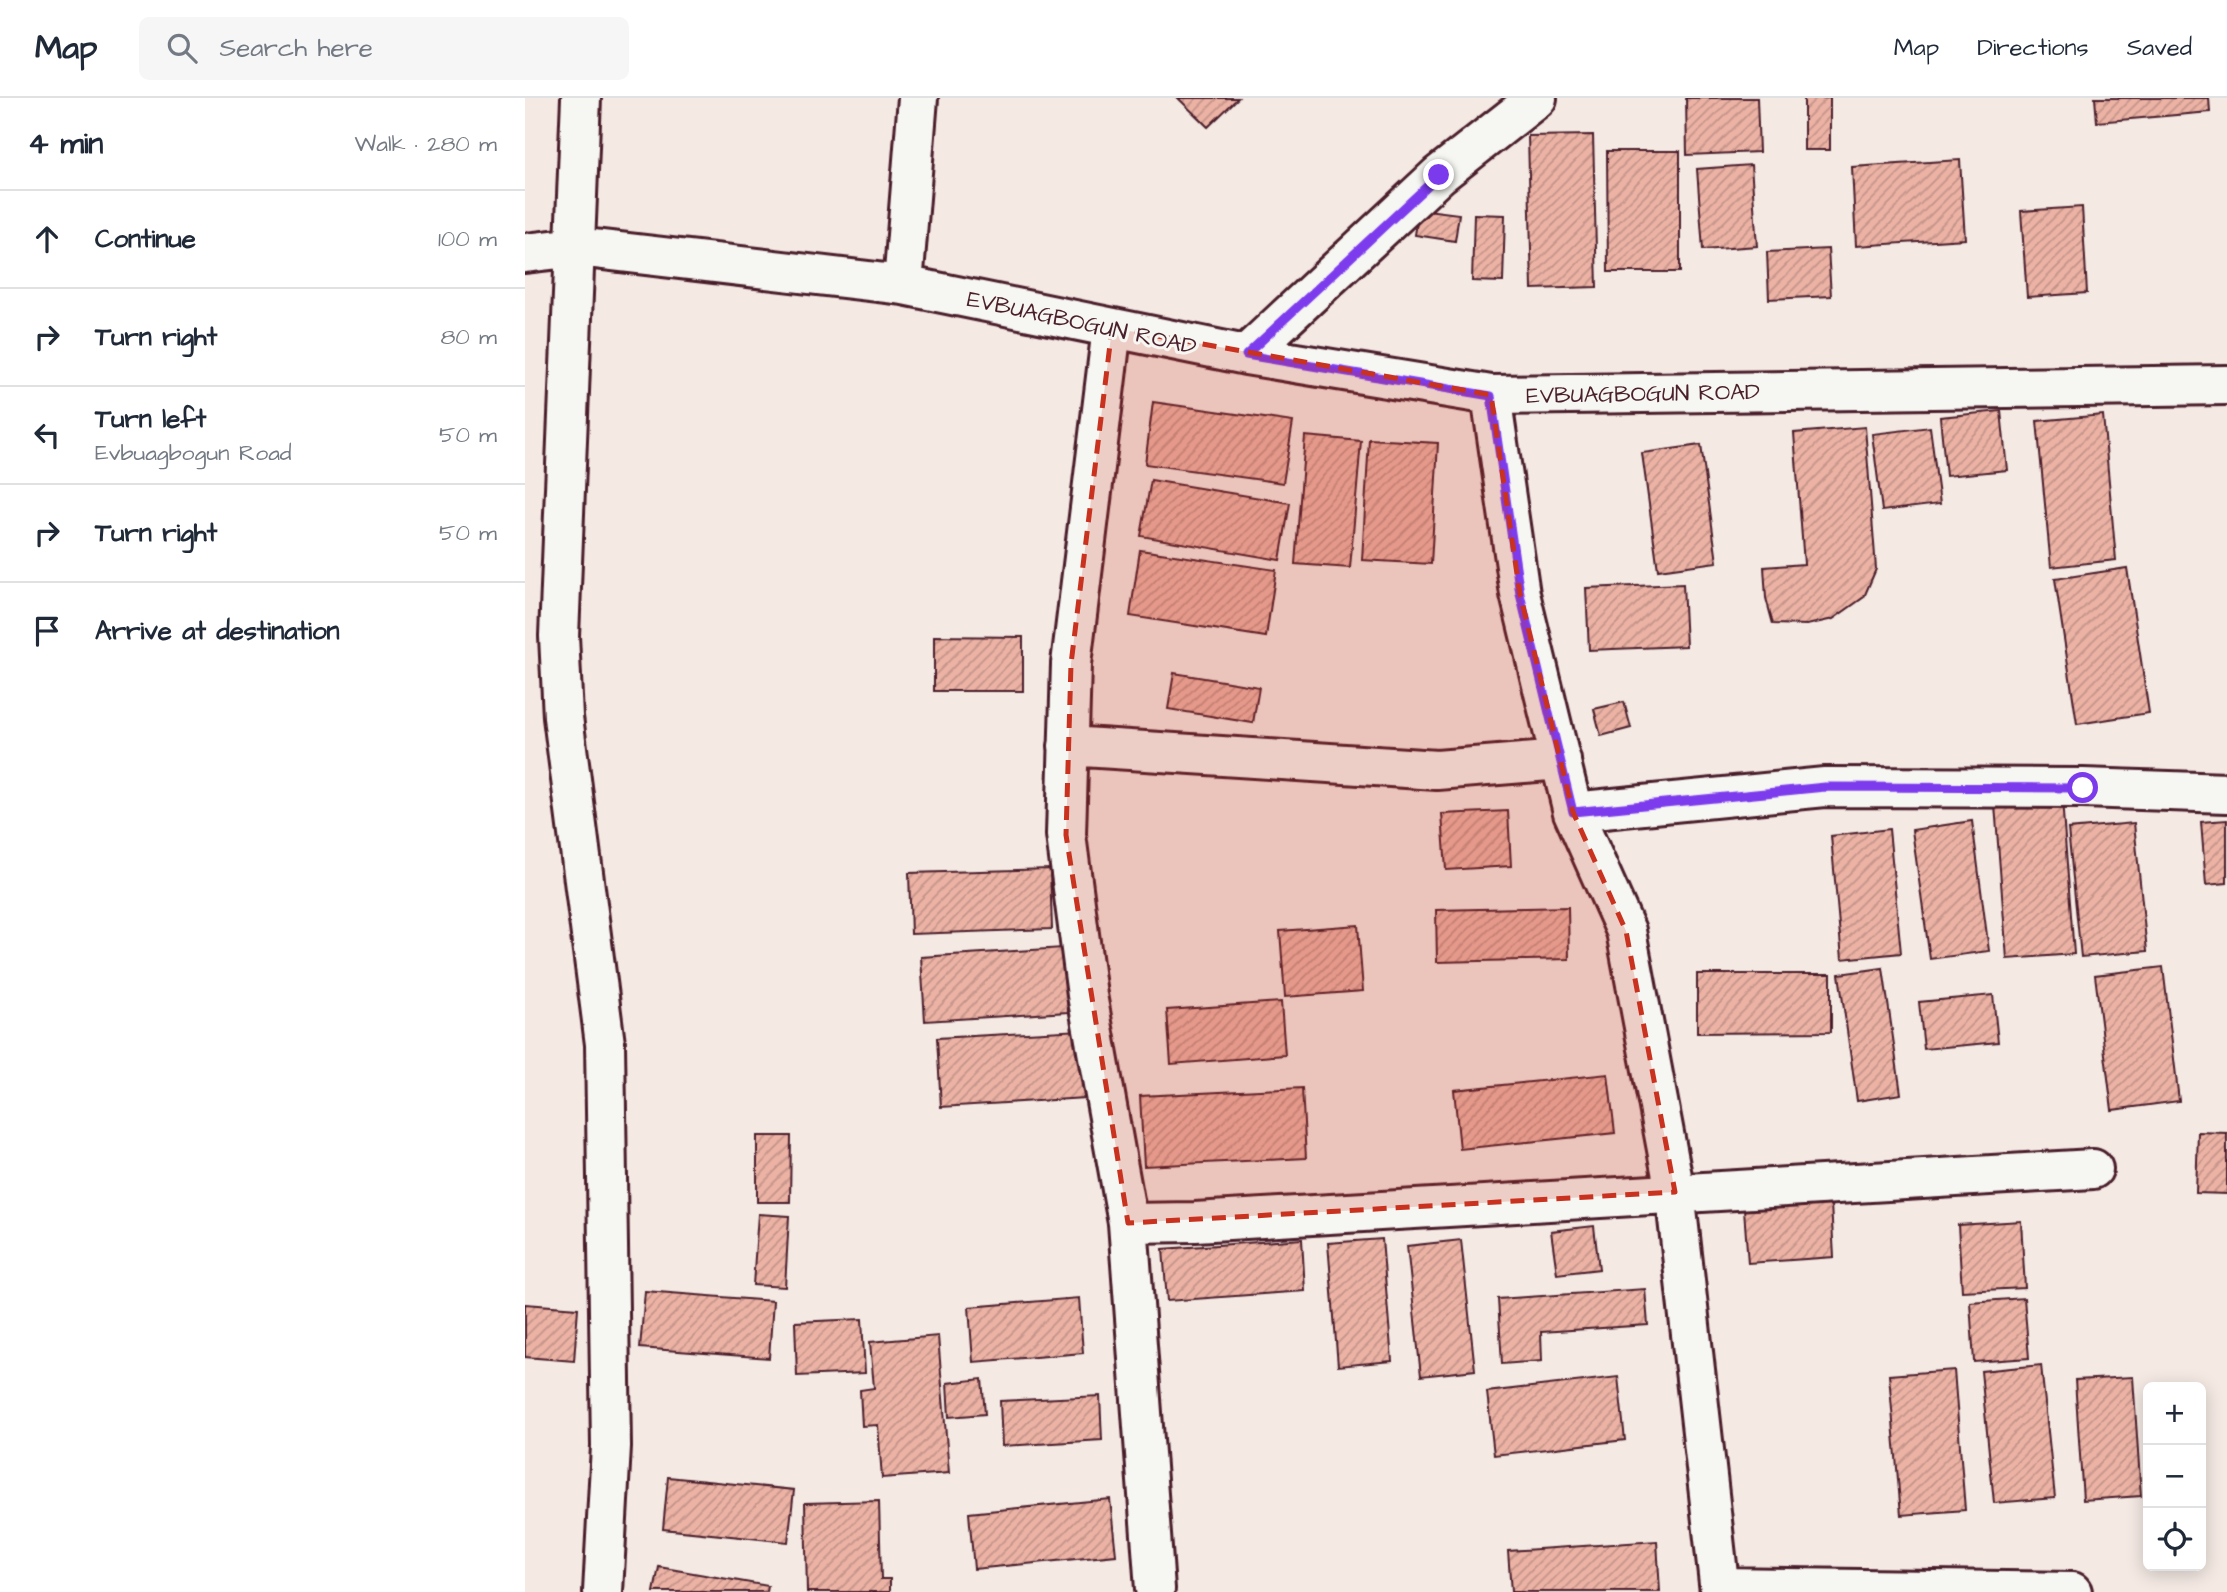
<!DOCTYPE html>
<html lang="en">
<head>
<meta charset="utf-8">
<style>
	body { margin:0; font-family:"Architects Daughter",sans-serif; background:#f6f6f7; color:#1f2937 }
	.controls { position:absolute; right:21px; bottom:21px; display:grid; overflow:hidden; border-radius:10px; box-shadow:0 4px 18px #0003 }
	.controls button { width:63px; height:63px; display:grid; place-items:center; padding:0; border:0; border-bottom:2px solid #e0e1e3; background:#fff; color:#1f2937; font:35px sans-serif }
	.stop { position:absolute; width:21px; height:21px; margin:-16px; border:5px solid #7c3aed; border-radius:50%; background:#fff }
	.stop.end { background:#7c3aed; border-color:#fff; box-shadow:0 2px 7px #0008 }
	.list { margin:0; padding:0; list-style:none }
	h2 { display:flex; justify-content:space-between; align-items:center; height:91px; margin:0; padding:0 28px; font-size:30px }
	h2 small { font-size:23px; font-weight:400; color:#747a83 }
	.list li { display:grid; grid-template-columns:46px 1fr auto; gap:21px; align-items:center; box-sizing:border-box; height:98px; padding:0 28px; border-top:2px solid #e0e1e3 }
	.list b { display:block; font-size:26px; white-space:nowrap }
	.list p { margin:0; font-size:23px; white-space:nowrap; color:#747a83 }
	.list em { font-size:23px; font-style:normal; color:#747a83 }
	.icon { flex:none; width:38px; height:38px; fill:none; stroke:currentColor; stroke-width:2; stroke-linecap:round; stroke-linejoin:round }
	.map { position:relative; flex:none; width:1702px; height:1494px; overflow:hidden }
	header { display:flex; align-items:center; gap:42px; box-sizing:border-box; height:98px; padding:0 35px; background:#fff; border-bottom:2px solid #e0e1e3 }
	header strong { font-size:33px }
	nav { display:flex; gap:38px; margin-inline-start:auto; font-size:24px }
	.search { width:490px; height:63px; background:#f6f6f7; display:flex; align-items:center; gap:18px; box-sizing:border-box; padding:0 24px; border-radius:10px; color:#747a83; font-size:26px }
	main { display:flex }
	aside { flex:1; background:#fff }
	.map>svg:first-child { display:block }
</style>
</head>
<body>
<header>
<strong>Map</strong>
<div class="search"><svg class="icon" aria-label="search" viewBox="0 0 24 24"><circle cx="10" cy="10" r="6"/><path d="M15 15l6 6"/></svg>Search here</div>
<nav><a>Map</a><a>Directions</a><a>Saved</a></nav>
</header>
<main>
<aside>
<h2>4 min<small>Walk · 280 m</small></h2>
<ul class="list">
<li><svg class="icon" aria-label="ahead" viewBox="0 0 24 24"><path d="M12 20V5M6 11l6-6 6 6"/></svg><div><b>Continue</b></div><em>100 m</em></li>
<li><svg class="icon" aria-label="right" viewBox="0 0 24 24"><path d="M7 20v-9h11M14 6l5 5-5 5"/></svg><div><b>Turn right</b></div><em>80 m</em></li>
<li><svg class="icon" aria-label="left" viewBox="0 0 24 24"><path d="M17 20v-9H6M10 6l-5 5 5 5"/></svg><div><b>Turn left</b><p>Evbuagbogun Road</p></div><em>50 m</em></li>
<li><svg class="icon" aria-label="right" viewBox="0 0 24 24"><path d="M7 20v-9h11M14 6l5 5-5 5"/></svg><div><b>Turn right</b></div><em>50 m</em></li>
<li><svg class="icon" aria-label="arrive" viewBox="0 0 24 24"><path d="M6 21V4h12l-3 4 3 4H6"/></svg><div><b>Arrive at destination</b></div></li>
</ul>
</aside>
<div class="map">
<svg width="1702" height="1494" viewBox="0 0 1702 1494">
	<defs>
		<pattern id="building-hatch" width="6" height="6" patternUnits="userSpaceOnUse" patternTransform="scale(1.75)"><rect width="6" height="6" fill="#ecb3a5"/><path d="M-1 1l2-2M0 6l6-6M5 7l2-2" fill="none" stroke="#c19187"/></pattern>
	</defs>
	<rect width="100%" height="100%" fill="#f4e9e3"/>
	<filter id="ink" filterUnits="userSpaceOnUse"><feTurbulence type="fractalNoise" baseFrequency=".0143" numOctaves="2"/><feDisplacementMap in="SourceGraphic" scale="14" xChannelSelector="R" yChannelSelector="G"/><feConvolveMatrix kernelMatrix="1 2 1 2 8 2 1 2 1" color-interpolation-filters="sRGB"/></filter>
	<g filter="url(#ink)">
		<path fill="url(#building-hatch)" stroke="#4a1f2b" stroke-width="2" d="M653 0H713L683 29Z
			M1161 0H1232L1234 54 1162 57Z
			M1279 0H1305V52H1279Z
			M1570 0H1684L1685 14 1572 24Z
			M1068 37 1072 189 1007 191 1003 38Z
			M1082 53H1155V174H1083Z
			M1435 62 1440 141 1331 148 1327 69Z
			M1226 67 1232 148 1178 152 1172 71Z
			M1557 109 1562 195 1502 199 1496 113Z
			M894 111 934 116 930 143 890 137Z
			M949 116 980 117 978 184 947 183Z
			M1303 151 1306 198 1244 201 1242 154Z
			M628 304 768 324 758 385 620 366Z
			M1476 313 1482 372 1421 378 1415 319Z
			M1578 317 1591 462 1526 469 1512 323Z
			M1340 329 1351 471 1339 499 1308 521 1282 527 1248 526 1241 500 1239 469 1279 466 1269 335Z
			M1405 329 1415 406 1357 413 1347 336Z
			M780 338 836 343 825 470 770 466Z
			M844 341 913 345 906 466 837 462Z
			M1176 347 1192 464 1133 472 1117 355Z
			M626 382 765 405 755 462 616 438Z
			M615 452 751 472 741 539 605 518Z
			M1602 470 1624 615 1552 626 1530 481Z
			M1158 486 1161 548 1064 552 1061 490Z
			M409 538 498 539V593H409Z
			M649 575 734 589 728 625 643 611Z
			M1099 604 1106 630 1076 638 1069 611Z
			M1537 702 1549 856 1482 861 1470 707Z
			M983 713 986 768 921 772 917 716Z
			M1702 722V785L1681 787 1676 724Z
			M1447 723 1464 853 1405 861 1387 732Z
			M1609 725 1622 853 1556 859 1543 731Z
			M1364 731 1376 855 1317 861 1306 738Z
			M525 771 527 831 386 836 384 775Z
			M1043 809 1044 861 912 864 911 812Z
			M833 827 838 893 760 899 755 833Z
			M538 850 543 914 400 923 396 859Z
			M1638 869 1654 1003 1587 1012 1570 877Z
			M1358 870 1376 996 1332 1003 1314 876Z
			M1172 876H1306V934L1172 935Z
			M1468 897 1473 944 1399 951 1394 904Z
			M756 904 760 957 646 966 642 912Z
			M556 932 560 1000 416 1009 412 940Z
			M1083 976 1090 1035 935 1051 929 992Z
			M777 990 781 1060 619 1068 615 998Z
			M1673 1034 1702 1035V1096L1671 1095Z
			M232 1038H266L265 1104H232Z
			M1306 1106 1309 1159 1223 1165 1219 1112Z
			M233 1116 264 1118 260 1189 228 1187Z
			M1496 1123 1500 1190 1437 1193 1433 1127Z
			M1069 1128 1074 1171 1032 1176 1026 1133Z
			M777 1141 780 1193 642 1203 638 1151Z
			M857 1141 867 1263 813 1268 803 1145Z
			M936 1142 950 1272 896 1278 882 1148Z
			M1120 1191 1123 1227 1016 1234 1017 1263 977 1266 973 1201Z
			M120 1193 248 1203 244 1260 115 1250Z
			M554 1200 558 1255 448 1264 444 1209Z
			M1499 1200 1504 1260 1449 1264 1445 1204Z
			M0 1206 53 1210 49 1263 0 1259Z
			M337 1221 340 1275 272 1278 270 1224Z
			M413 1238 424 1375 357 1380 353 1327 337 1328 335 1292 349 1290 345 1244Z
			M1516 1267 1530 1400 1469 1405 1456 1273Z
			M1429 1272 1440 1412 1376 1417 1364 1277Z
			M1093 1279 1100 1342 969 1357 962 1294Z
			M1608 1279 1616 1398 1558 1402 1550 1282Z
			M457 1281 460 1316 424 1319 422 1285Z
			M575 1298 577 1342 477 1348 475 1303Z
			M143 1379 269 1392 263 1444 138 1431Z
			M585 1401 591 1457 449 1471 444 1415Z
			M354 1403 356 1481H365V1494H282L280 1405Z
			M1132 1443 1135 1494H986L983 1453Z
			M134 1469 243 1488 242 1494H129Z"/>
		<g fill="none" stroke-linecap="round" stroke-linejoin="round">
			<defs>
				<path id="minor" d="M56 0 34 538 38 619 80 946 86 1348 78 1494
					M0 155 52 149 378 187 721 257 966 297 1702 287
					M378 187 393 0
					M587 230 546 566 541 737 562 897 603 1125
					M721 257 914 77 1012 0
					M966 297 995 496 1048 714 1101 833 1150 1094 1195 1494
					M543 648 912 672 1036 662
					M1048 714 1300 689 1558 690 1702 695
					M1195 1489 1547 1494
					M630 1491 603 1125 670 1124 1568 1071"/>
			</defs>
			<use href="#minor" stroke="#4a1f2b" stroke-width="44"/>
			<use href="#minor" stroke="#f6f6f2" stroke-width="38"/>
		</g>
	</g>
	<g fill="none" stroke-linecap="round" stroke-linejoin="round" filter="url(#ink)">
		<path stroke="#7c3aed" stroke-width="9" d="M914 77 721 257 966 298 995 496 1048 714 1300 689 1558 690"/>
	</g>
	<path fill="#c8321e" fill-opacity="0.2" stroke="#c8321e" stroke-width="5" stroke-dasharray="14 9" stroke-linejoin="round" d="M587 230 966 297 995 496 1048 714 1101 833 1150 1094 603 1125 541 737 546 566Z"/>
	<g text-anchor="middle" stroke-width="6" stroke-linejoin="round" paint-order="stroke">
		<g font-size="23" fill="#4a1f2b" stroke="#f6f6f2">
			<text transform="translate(557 224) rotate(12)" y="8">EVBUAGBOGUN ROAD</text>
			<text transform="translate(1118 295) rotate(-1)" y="8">EVBUAGBOGUN ROAD</text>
		</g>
	</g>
</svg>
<div class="controls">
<button>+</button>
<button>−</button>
<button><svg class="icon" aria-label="locate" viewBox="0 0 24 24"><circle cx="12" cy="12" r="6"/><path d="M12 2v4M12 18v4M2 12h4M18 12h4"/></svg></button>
</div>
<div class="stop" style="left:1558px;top:690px"></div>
<div class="stop end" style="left:914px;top:77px"></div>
</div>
</main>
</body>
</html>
